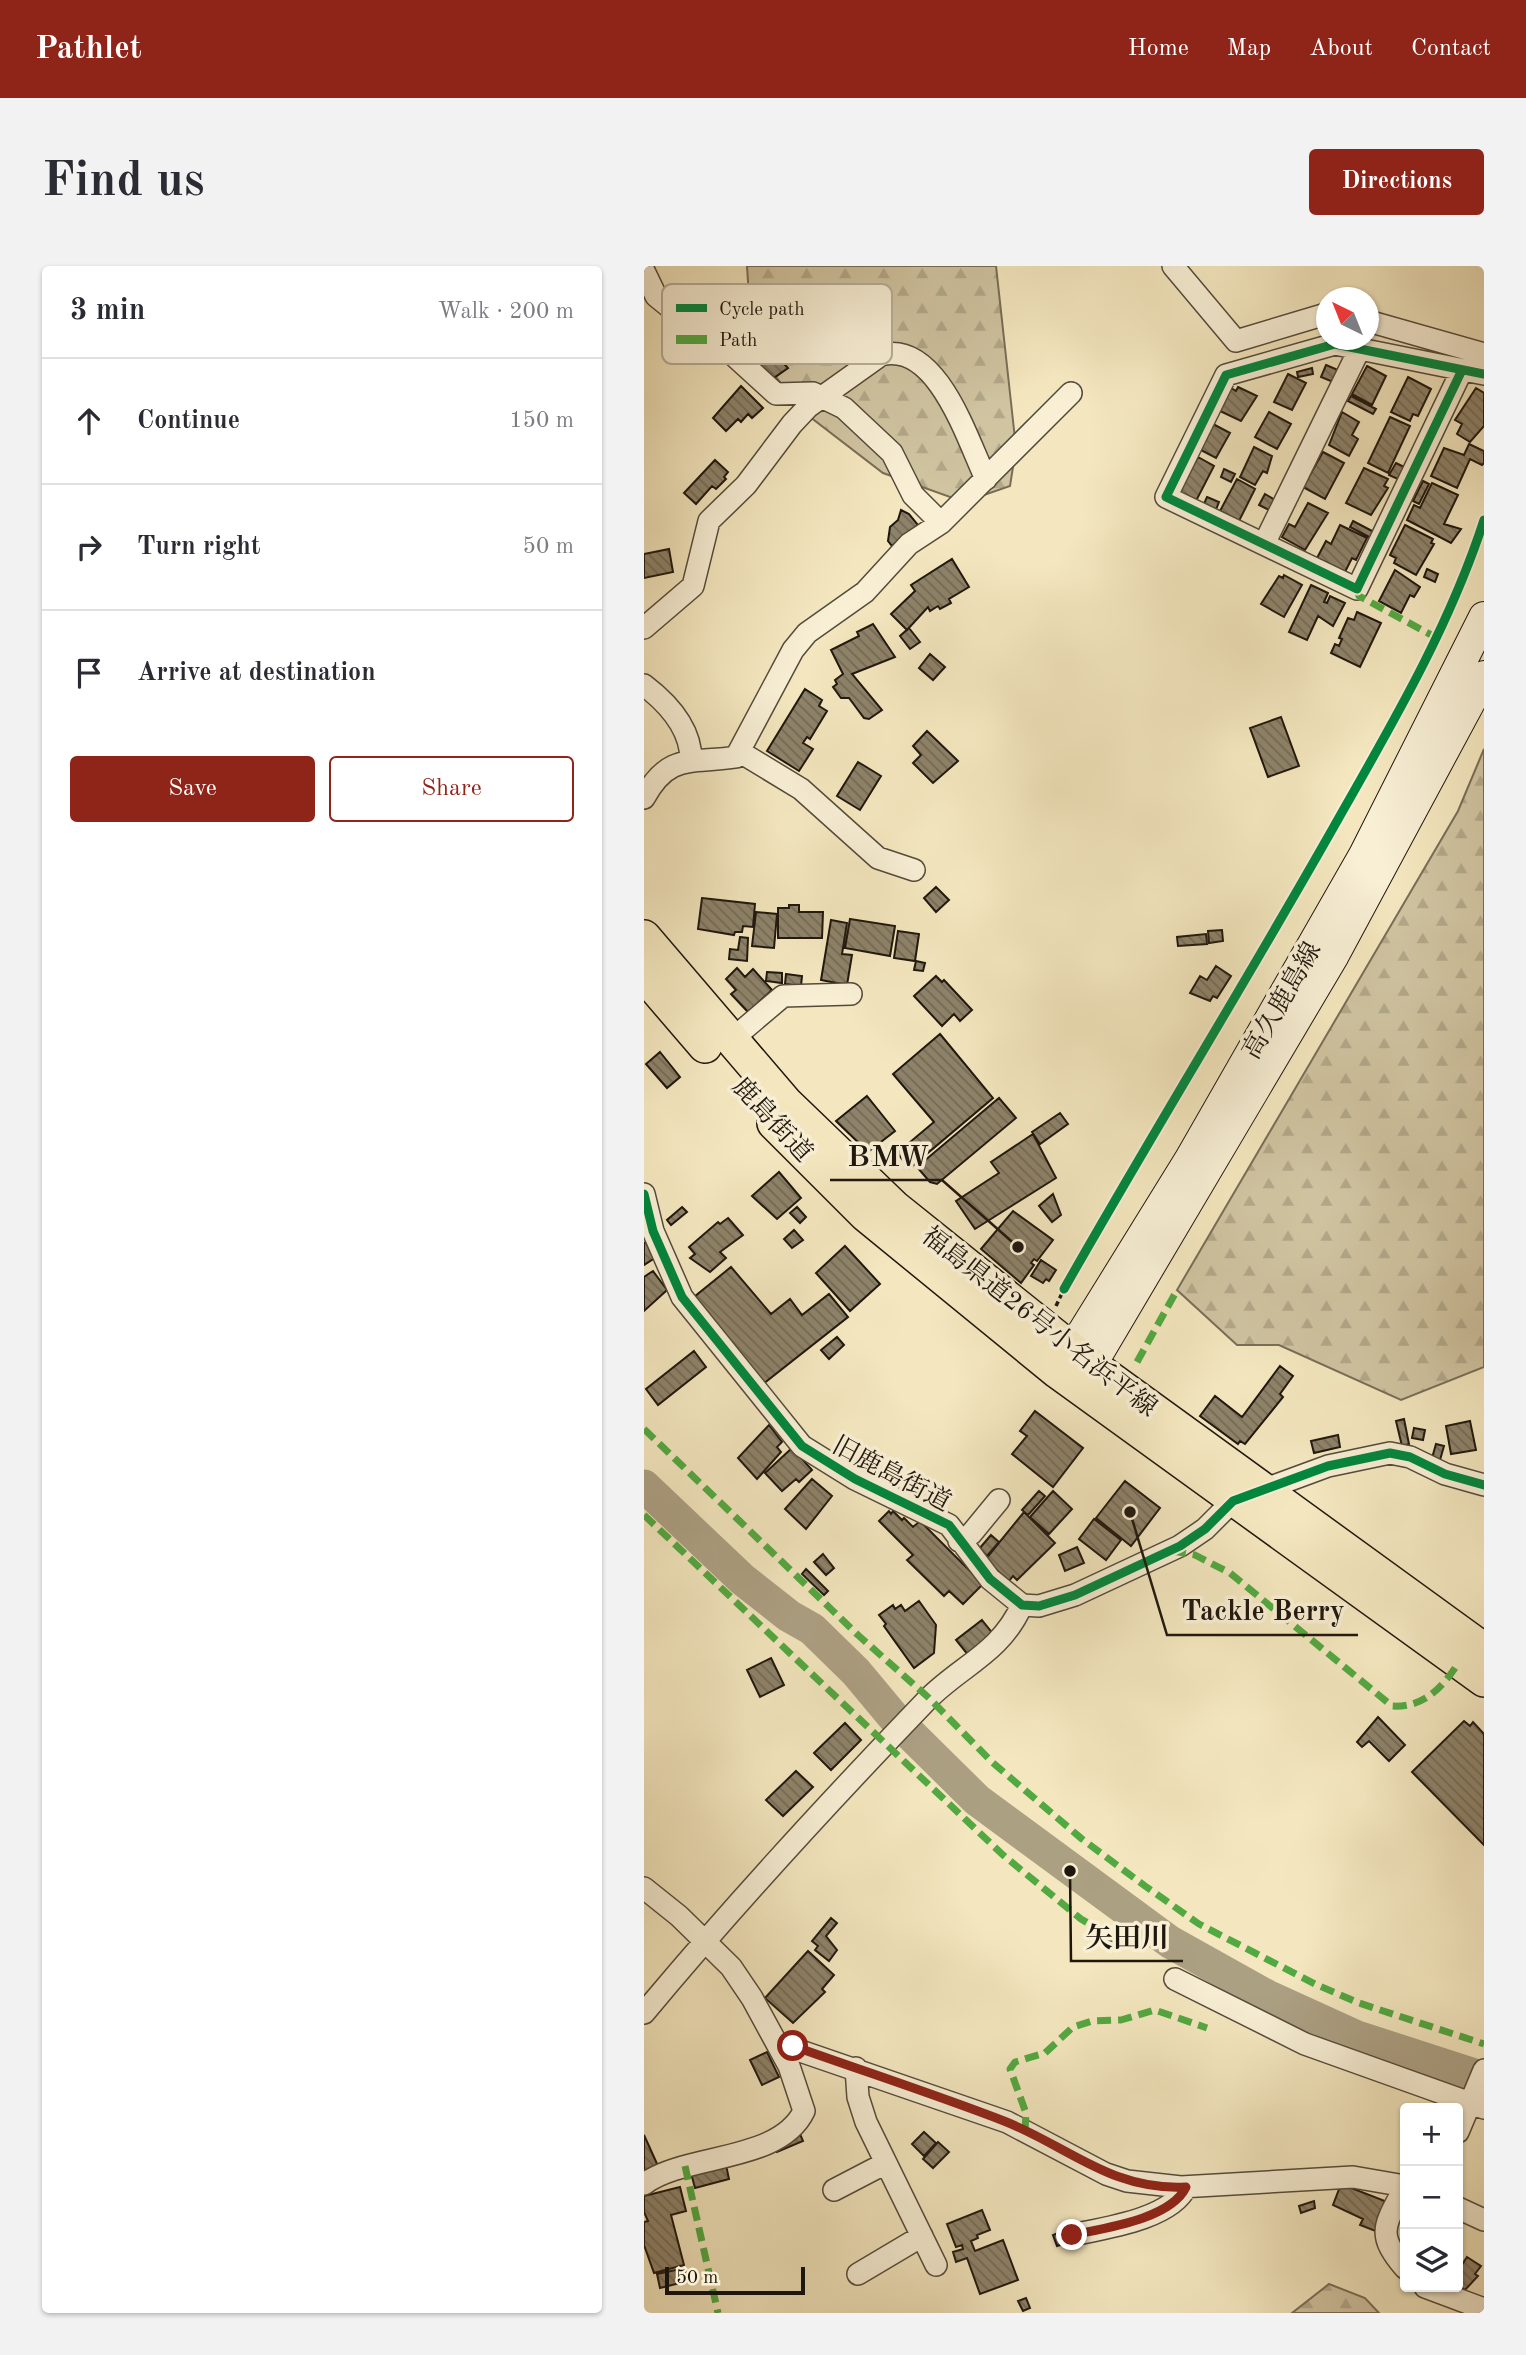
<!DOCTYPE html>
<html lang="en">
<head>
<meta charset="utf-8">
<style>
	body { margin:0; font-family:"Old Standard TT","Noto Serif JP",serif; background:#f2f2f3; color:#2b2b33 }
	.controls { position:absolute; right:21px; bottom:21px; display:grid; overflow:hidden; border-radius:7px; box-shadow:0 2px 5px #0004 }
	.controls button { width:63px; height:63px; display:grid; place-items:center; padding:0; border:0; border-bottom:2px solid #e1e1e2; background:#fff; color:#2b2b33; font:35px sans-serif }
	.compass { position:absolute; left:672px; top:21px; width:63px; height:63px; border-radius:50%; background:#fff; box-shadow:0 2px 5px #0004; rotate:317deg }
	.scale { position:absolute; left:21px; bottom:18px; width:140px; box-sizing:border-box; padding-left:7px; border:4px solid #1f170e; border-top:0; font-size:19px; line-height:24px; white-space:nowrap; color:#1f170e; -webkit-text-stroke:5px #f8efd5; paint-order:stroke }
	.stop { position:absolute; width:21px; height:21px; margin:-16px; border:5px solid #8f2418; border-radius:50%; background:#fff }
	.stop.end { background:#8f2418; border-color:#fff; box-shadow:0 2px 7px #0008 }
	.list { margin:0; padding:0; list-style:none }
	h2 { display:flex; justify-content:space-between; align-items:center; height:91px; margin:0; padding:0 28px; font-size:30px }
	h2 small { font-size:23px; font-weight:400; color:#7c7c81 }
	.list li { display:grid; grid-template-columns:46px 1fr auto; gap:21px; align-items:center; box-sizing:border-box; height:126px; padding:0 28px; border-top:2px solid #e1e1e2 }
	.list b { display:block; font-size:26px; white-space:nowrap }
	.list em { font-size:23px; font-style:normal; color:#7c7c81 }
	.actions { display:flex; gap:14px; padding:21px 28px }
	.actions a { flex:1; padding:16px 0; border:2px solid #8f2418; border-radius:7px; text-align:center; font-size:24px; color:#8f2418 }
	.actions .main { background:#8f2418; color:#fff }
	.icon { flex:none; width:38px; height:38px; fill:none; stroke:currentColor; stroke-width:2; stroke-linecap:round; stroke-linejoin:round }
	.map { position:relative; flex:none; width:840px; height:2047px; overflow:hidden; border-radius:7px }
	header { display:flex; align-items:center; gap:42px; box-sizing:border-box; height:98px; padding:0 35px; background:#8f2418; color:#fff }
	header strong { font-size:33px }
	nav { display:flex; gap:38px; margin-inline-start:auto; font-size:24px }
	.intro { display:flex; align-items:center; justify-content:space-between; box-sizing:border-box; height:168px; padding:0 42px }
	h1 { margin:0; font-size:49px }
	.button { padding:18px 32px; border-radius:7px; background:#8f2418; color:#fff; font-size:24px; font-weight:700 }
	main { display:flex; gap:42px; padding:0 42px }
	aside { flex:1; background:#fff; border-radius:7px; box-shadow:0 2px 5px #0004 }
	.map>svg:first-child { display:block }
</style>
</head>
<body>
<header>
<strong>Pathlet</strong>
<nav><a>Home</a><a>Map</a><a>About</a><a>Contact</a></nav>
</header>
<div class="intro"><h1>Find us</h1><a class="button">Directions</a></div>
<main>
<aside>
<h2>3 min<small>Walk · 200 m</small></h2>
<ul class="list">
<li><svg class="icon" aria-label="ahead" viewBox="0 0 24 24"><path d="M12 20V5M6 11l6-6 6 6"/></svg><div><b>Continue</b></div><em>150 m</em></li>
<li><svg class="icon" aria-label="right" viewBox="0 0 24 24"><path d="M7 20v-9h11M14 6l5 5-5 5"/></svg><div><b>Turn right</b></div><em>50 m</em></li>
<li><svg class="icon" aria-label="arrive" viewBox="0 0 24 24"><path d="M6 21V4h12l-3 4 3 4H6"/></svg><div><b>Arrive at destination</b></div></li>
</ul>
<div class="actions"><a class="main">Save</a><a>Share</a></div>
</aside>
<div class="map">
<svg width="840" height="2047" viewBox="0 0 840 2047">
	<defs>
		<pattern id="forest-firs" width="22" height="20" patternUnits="userSpaceOnUse" patternTransform="scale(1.75)"><rect width="22" height="20" fill="#d0c4a1"/><path d="M5 1l3.5 6h-7zM16 11l3.5 6h-7z" fill="#b2a889"/></pattern>
		<pattern id="building-back-hatch" width="6" height="6" patternUnits="userSpaceOnUse" patternTransform="scale(1.75)"><rect width="6" height="6" fill="#8e836a"/><path d="M-1 5l2 2M0 0l6 6M5-1l2 2" fill="none" stroke="#736a56"/></pattern>
	</defs>
	<rect width="100%" height="100%" fill="#f4e7bf"/>
	<filter id="stains"><feTurbulence type="fractalNoise" baseFrequency=".00286" numOctaves="4"/><feColorMatrix values="0 0 0 0 .2 0 0 0 0 .09 0 0 0 0 .02 0 0 0 .5 -.17"/></filter>
	<radialGradient id="worn" r=".72"><stop offset=".6" stop-color="#630" stop-opacity="0"/><stop offset="1" stop-color="#630" stop-opacity=".3"/></radialGradient>
	<path fill="url(#forest-firs)" stroke="#786e58" stroke-width="2" d="M103 0H352L372 182 366 220 320 236 239 207 157 144 108 79Z
		M840 483V1101L757 1134 635 1079H593L533 1024 814 545Z
		M685 2018 721 2032 735 2047H648Z"/>
	<g fill="none" stroke-linecap="round" stroke-linejoin="round">
		<path stroke="#aca083" stroke-width="33" d="M0 1220 98 1313 145 1350 168 1363 212 1406 252 1454 333 1534 526 1676 623 1730 713 1771 840 1812"/>
	</g>
	<path fill="url(#building-back-hatch)" stroke="#1f170e" stroke-width="2" d="M123 79 144 102 124 116 108 93Z
		M682 99 694 104 689 116 677 111Z
		M723 100 742 110 728 139 708 128Z
		M668 102 669 108 654 111 653 106Z
		M644 108 662 117 648 144 630 136Z
		M764 111 787 123 774 150 769 148 766 155 747 146Z
		M97 120 119 142 108 152 104 148 97 156 94 153 82 165 69 152Z
		M594 121 613 130 597 155 576 145 587 122 592 125Z
		M832 122 840 127V160L826 176 813 168 818 158 811 154Z
		M707 130 732 143 729 148 704 135Z
		M625 146 647 158 633 183 611 171Z
		M698 146 715 156 708 169 714 173 705 190 685 179Z
		M746 151 766 160 744 207 724 197Z
		M569 158 586 167 572 192 555 183Z
		M825 178 840 185V197L838 199 826 193 813 222 787 210 800 182 820 189Z
		M610 181 628 190 623 207 619 205 611 219 596 211Z
		M679 186 700 197 681 233 659 221Z
		M554 191 570 200 552 235 535 226Z
		M71 194 84 206 80 211 82 213 72 223 68 220 52 238 40 227Z
		M752 197 762 202 756 214 745 209Z
		M720 202 744 213 740 220 744 222 727 249 702 237Z
		M580 203 591 208 587 216 577 211Z
		M593 213 611 223 595 255 576 245Z
		M779 215 785 218 775 238 769 235Z
		M788 217 814 229 800 258 817 263 807 277 763 254 770 239 776 242Z
		M621 228 631 234 625 244 615 239Z
		M563 231 575 236 571 246 559 240Z
		M664 237 684 247 661 284 638 271 645 258 651 261Z
		M257 244 265 248 274 259 248 280 244 275 246 261 254 254Z
		M709 255 730 266 727 272 706 261Z
		M696 259 723 272 712 294 708 292 701 306 673 292 682 275 687 278Z
		M761 259 789 273 787 277 790 278 772 309 750 297 752 292 746 289Z
		M25 283 29 306 0 312V288Z
		M308 293 325 321 305 333 307 337 296 343 294 340 286 345 284 341 263 364 247 348 271 325 267 319Z
		M783 303 794 308 791 316 780 311Z
		M751 304 776 321 770 331 766 329 757 347 735 335Z
		M640 309 658 319 640 351 617 338 635 310 639 312Z
		M667 319 684 327 680 336 683 337 686 330 701 337 689 360 674 350 663 374 645 366Z
		M713 346 737 357 716 401 687 387 691 378 695 380 698 373 695 372 704 352 710 354Z
		M229 358 251 391 208 408 238 444 225 453 220 452 205 432H197L189 421 193 418 191 414 199 408 187 384 215 370 213 366Z
		M265 362 276 376 266 383 256 370Z
		M286 388 301 401 289 414 275 402Z
		M161 423 178 434 175 440 183 445 166 473 163 471 159 477 169 483 155 505 123 485Z
		M637 451 655 500 624 511 606 462Z
		M283 465 314 495 289 517 269 497 277 489 269 480Z
		M214 496 237 510 216 544 193 530Z
		M292 621 305 634 292 646 280 632Z
		M58 632 111 638 109 661 99 660 98 666H91L90 669 54 663Z
		M145 639H155V646H179L178 672H134V642H145Z
		M112 646 133 648 130 682 108 680Z
		M206 653 251 660 246 690 201 682Z
		M187 654 203 657 198 688 208 689 203 719 177 714Z
		M578 664 579 675 565 677 564 665Z
		M254 665 275 668 271 695 250 692Z
		M562 668 563 678 534 680 533 671Z
		M96 671 104 672 103 695 85 693 86 683 94 684Z
		M272 695 281 697 279 705 270 704Z
		M572 700 587 710 573 732 569 730 566 735 546 727 556 710 563 714Z
		M93 702 101 711 109 703 128 724 104 746 87 728 92 724 82 713Z
		M123 706 138 707V717L122 715Z
		M142 708 158 710 157 720 141 718Z
		M292 710 298 716 300 714 328 744 316 755 310 748 298 760 270 730Z
		M296 768 349 832 266 902 253 887 290 856 249 808Z
		M16 786 36 811 23 822 2 798Z
		M223 830 251 865 224 886 192 855Z
		M355 832 372 852 293 918 286 916 273 901Z
		M416 847 424 858 396 878 388 866Z
		M389 868 412 912 331 963 312 935 355 907 347 896Z
		M135 906 157 932 133 953 108 930Z
		M409 928 417 949 408 956 395 940Z
		M38 941 43 946 27 959 23 954Z
		M153 941 162 951 156 957 146 947Z
		M369 945 409 974 393 995 390 993 387 997 390 999 377 1017 337 983Z
		M84 952 99 969 76 986 82 992 66 1006 46 992 51 988 45 981 74 956 76 958Z
		M150 964 159 974 148 982 140 973Z
		M4 975 14 990 0 999V977Z
		M201 980 236 1018 206 1045 172 1007Z
		M397 994 412 1004 405 1015 402 1013 399 1017 387 1010Z
		M87 1001 127 1048 146 1033 158 1049 185 1028 204 1051 119 1118 50 1031Z
		M9 1005 23 1024 0 1045V1011Z
		M193 1071 200 1079 185 1093 177 1084Z
		M50 1085 62 1101 14 1139 2 1123Z
		M636 1100 649 1110 636 1128 639 1131 601 1178 596 1175 594 1178 556 1150 571 1130 598 1151Z
		M391 1145 439 1182 409 1221 368 1188 383 1170 376 1165Z
		M760 1153 765 1178 758 1180 752 1155Z
		M826 1155 832 1184 807 1188 802 1160Z
		M125 1159 138 1176 133 1181 137 1186 113 1213 94 1192Z
		M770 1162 781 1164 779 1174 768 1172Z
		M694 1169 696 1181 670 1187 667 1175Z
		M792 1178 800 1180 796 1194 788 1192Z
		M148 1182 168 1204 155 1216 152 1213 138 1225 121 1207Z
		M168 1213 188 1230 162 1263 141 1243Z
		M481 1215 516 1242 487 1280 452 1252Z
		M395 1225 401 1230 384 1249 378 1244Z
		M409 1225 428 1243 405 1268 386 1251Z
		M245 1245 247 1248 249 1245 258 1254 260 1252 269 1261 276 1255 339 1318 319 1338 305 1325 300 1330 263 1294 269 1289 235 1255Z
		M380 1246 411 1277 373 1314 369 1310 365 1315 341 1294Z
		M450 1253 477 1274 462 1294 435 1273Z
		M347 1269 355 1276 343 1290 335 1283Z
		M433 1281 440 1297 421 1305 415 1289Z
		M179 1288 190 1302 182 1309 170 1296Z
		M162 1303 184 1325 180 1329 158 1308Z
		M275 1335 292 1359 290 1387 270 1402 240 1360 242 1358 235 1349 249 1339 251 1343 257 1339 261 1345Z
		M338 1354 350 1369 325 1390 312 1374Z
		M127 1392 140 1419 116 1431 103 1404Z
		M734 1451 761 1479 745 1495 725 1475 718 1481 713 1476Z
		M820 1455 826 1460 829 1456 840 1468V1579L768 1506Z
		M201 1457 217 1474 187 1504 170 1487Z
		M152 1505 169 1521 139 1550 122 1534Z
		M187 1652 193 1657 182 1670 193 1684 185 1695 171 1684 174 1680 168 1675Z
		M467 1667 477 1675 471 1683 460 1674Z
		M164 1685 190 1709 178 1723 181 1726 149 1757 121 1732Z
		M123 1786 135 1811 118 1819 106 1794Z
		M280 1866 292 1877 280 1890 268 1878Z
		M156 1868 159 1875 133 1886 130 1879Z
		M0 1869 14 1900 0 1910Z
		M294 1876 305 1886 289 1902 279 1893Z
		M82 1899 85 1913 51 1922 47 1907Z
		M697 1918 741 1935 734 1966 716 1959 719 1953 689 1939Z
		M36 1921 42 1945 27 1949 40 1999 10 2007 0 1979V1956L4 1955 0 1946V1930Z
		M670 1935 671 1942 657 1947 655 1940Z
		M338 1944 346 1964 333 1969 334 1972 327 1975 331 1985 359 1974 374 2014 336 2028 323 1992 312 1996 309 1986 319 1983 318 1979 312 1981 303 1958Z
		M422 1964 426 1976 413 1980 409 1969Z
		M823 1991 837 2000 831 2008 834 2010 821 2024 814 2019V2005Z
		M41 2002 44 2015 16 2022 13 2008Z
		M382 2032 386 2042 379 2045 374 2035Z"/>
	<g fill="none" stroke-linecap="round" stroke-linejoin="round">
		<defs>
			<path id="street" d="M529 0 592 75 682 48
				M0 5 12 30 77 83 87 87 132 128 169 127 200 142 248 187 269 229 297 257
				M724 55 840 88
				M818 104 713 323 522 231 582 109 691 78 840 108
				M620 278 716 82
				M0 362 49 320 65 255 102 219 148 158 164 141 237 89C293 74 323 173 342 213
				M0 419C25 438 47 462 47 494
				M96 486 157 523 234 592 270 604
				M0 532C25 486 48 498 92 491L149 384 163 367 221 326 265 278 297 257 427 127
				M86 775 139 730 207 728
				M0 928 9 965 38 1031 158 1180 211 1213 305 1259 346 1313 378 1339 395 1340 431 1329 536 1280 561 1263 589 1235 684 1200 746 1187 766 1191 801 1208 840 1219
				M315 1275 327 1268 355 1234
				M0 1622 35 1650 87 1701 108 1732 145 1800 160 1845C135 1897 42 1887 0 1918
				M531 1713 661 1778 840 1842
				M0 1747C90 1639 185 1536 282 1435 317 1399 356 1388 378 1339
				M133 1777 363 1856 462 1908 483 1915 537 1921 709 1911 761 1920
				M212 1802 214 1831 222 1856 292 1999
				M814 1866 840 1804
				M761 1921C741 1959 731 1967 761 2002
				M190 1924 240 1898
				M814 1942 840 1954
				M428 1969C461 1962 527 1953 542 1921
				M214 2008 278 1970
				M781 2021 840 2043"/>
			<path id="secondary" d="M416 1103 546 893 720 589 840 351
				M436 1118 690 689 840 410"/>
			<path id="primary" d="M0 671 142 837 250 941 446 1098 840 1384
				M0 709 61 780
				M130 857 222 949 414 1106 840 1414"/>
		</defs>
		<use href="#street" stroke="#544b3a" stroke-width="24"/>
		<use href="#secondary" stroke="#1f170e" stroke-width="32"/>
		<use href="#primary" stroke="#1f170e" stroke-width="36"/>
		<path stroke="#1f170e" stroke-width="3.5" stroke-dasharray="5 3.5" stroke-linecap="butt" d="M412 1040 420 1023"/>
		<use href="#street" stroke="#f8efd5" stroke-width="21"/>
		<use href="#secondary" stroke="#f8efd5" stroke-width="30"/>
		<use href="#primary" stroke="#f4e7bf" stroke-width="33"/>
		<path stroke="#52a941" stroke-width="7" stroke-dasharray="14 7" stroke-linecap="butt" d="M713 323 715 330 793 372
			M493 1096 533 1024
			M0 1163 215 1370 285 1432 348 1496 438 1573 501 1620 555 1658 671 1718 715 1737 840 1778
			M0 1249 359 1589 437 1653 459 1666
			M528 1285 551 1289 586 1307 748 1440C780 1442 799 1421 815 1396
			M381 1865 382 1847 366 1803 371 1796 401 1787 429 1761 448 1755 477 1754 511 1744 563 1762
			M41 1900 74 2047"/>
		<defs>
			<path id="cycleway" d="M818 104 713 323 522 231 582 109 691 78 840 108
				M0 928 9 965 38 1031 158 1180 211 1213 305 1259 346 1313 378 1339 395 1340 431 1329 536 1280 561 1263 589 1235 684 1200 746 1187 766 1191 801 1208 840 1219
				M420 1023C510 864 607 708 697 548 751 453 806 359 840 254"/>
		</defs>
		<use href="#cycleway" stroke="#f8efd5" stroke-width="13"/>
		<use href="#cycleway" stroke="#00873e" stroke-width="9"/>
	</g>
	<g fill="none" stroke-linecap="round" stroke-linejoin="round">
		<path stroke="#8f2418" stroke-width="9" d="M149 1780C219 1805 290 1828 360 1855 424 1880 467 1925 542 1921 527 1953 461 1962 428 1969"/>
	</g>
	<g text-anchor="middle" stroke-width="7" stroke-linejoin="round" paint-order="stroke">
		<g font-size="26" fill="#1f170e" stroke="#f8efd5">
			<text transform="translate(637 734) rotate(-60)" y="9">高久鹿島線</text>
			<text transform="translate(129 853) rotate(47)" y="9">鹿島街道</text>
			<text transform="translate(396 1055) rotate(38)" y="9">福島県道26号小名浜平線</text>
			<text transform="translate(248 1207) rotate(28)" y="9">旧鹿島街道</text>
		</g>
	</g>
	<rect x="18" y="18" width="230" height="80" rx="10" fill="#f8efd5" stroke="#b7ae99" stroke-width="2"/>
	<rect x="32" y="38" width="31" height="8" fill="#00873e"/>
	<rect x="32" y="69" width="31" height="9" fill="#52a941"/>
	<g font-size="19" fill="#1f170e">
		<text x="75" y="49">Cycle path</text>
		<text x="75" y="80">Path</text>
	</g>
	<path fill="none" stroke="#1f170e" stroke-width="2.5" d="M374 981L298 914H186M486 1246L523 1369H714M426 1605L427 1695H539"/>
	<g fill="#1f170e" stroke="#f8efd5" stroke-width="2.5">
		<circle cx="374" cy="981" r="7"/>
		<circle cx="486" cy="1246" r="7"/>
		<circle cx="426" cy="1605" r="7"/>
	</g>
	<g font-size="28" text-anchor="middle" font-weight="bold" fill="#1f170e" stroke="#f8efd5" stroke-width="7" stroke-linejoin="round" paint-order="stroke">
		<text x="242" y="900">ＢＭＷ</text>
		<text x="619" y="1354">Tackle Berry</text>
		<text x="483" y="1681">矢田川</text>
	</g>
	<rect width="100%" height="100%" filter="url(#stains)"/>
	<rect width="100%" height="100%" fill="url(#worn)"/>
</svg>
<div class="controls">
<button>+</button>
<button>−</button>
<button><svg class="icon" aria-label="layers" viewBox="0 0 24 24"><path d="M12 4l9 5-9 5-9-5zM3 14l9 5 9-5"/></svg></button>
</div>
<svg class="compass" viewBox="-18 -18 36 36"><path d="M0-13l5 13h-10z" fill="#e53935"/><path d="M0 13l5-13h-10z" fill="#7c7c81"/></svg>
<div class="scale">50 m</div>
<div class="stop" style="left:149px;top:1780px"></div>
<div class="stop end" style="left:428px;top:1969px"></div>
</div>
</main>
</body>
</html>
